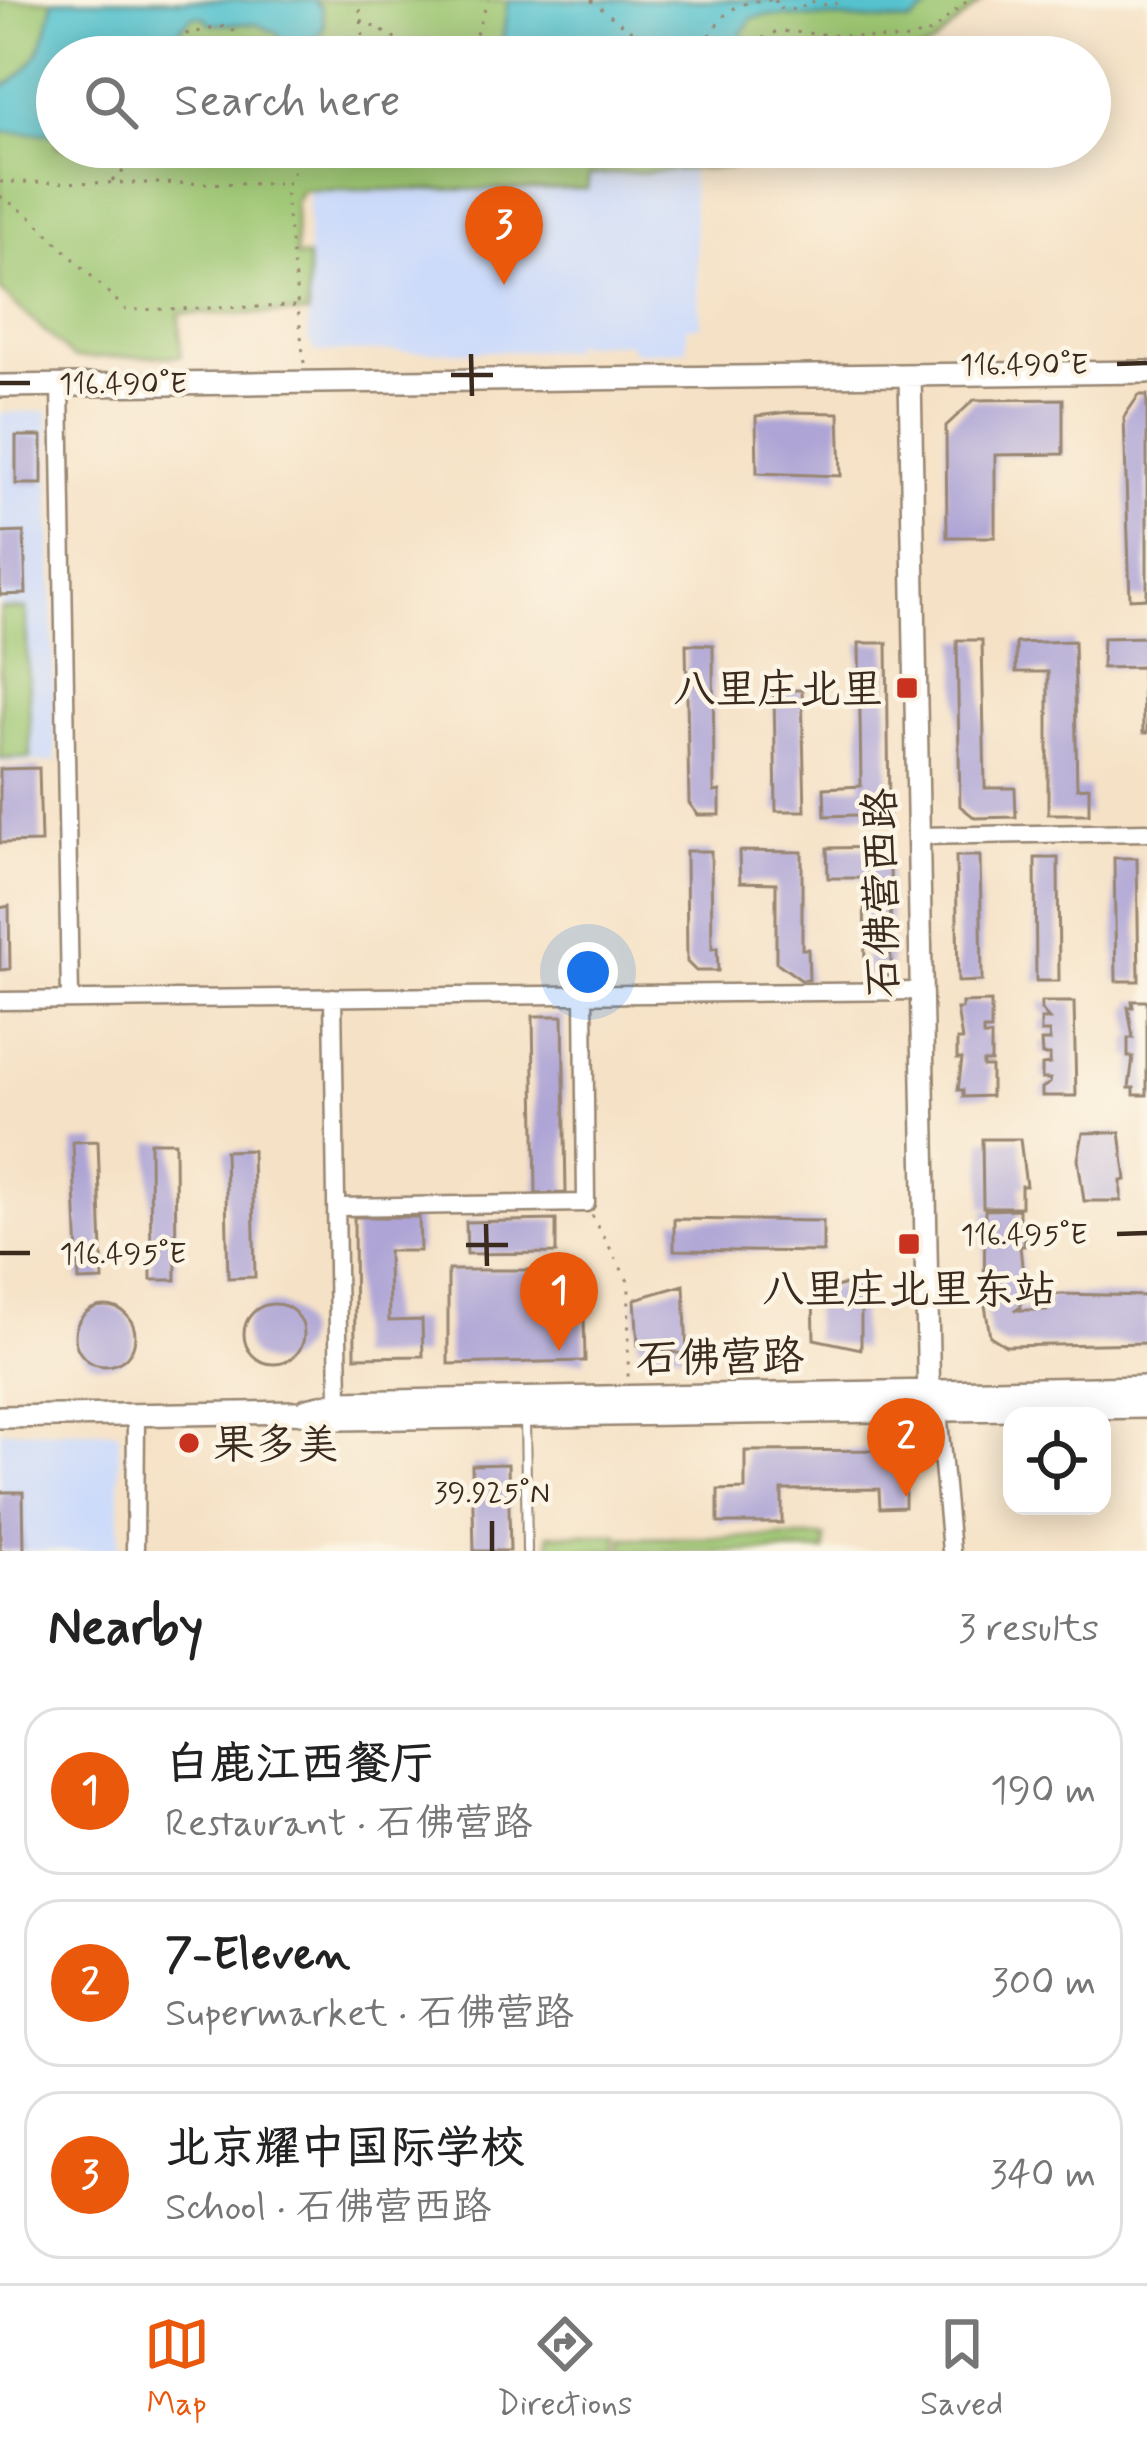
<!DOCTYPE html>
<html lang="en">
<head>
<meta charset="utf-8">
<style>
	body { margin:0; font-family:Mynerve,"LXGW WenKai TC",sans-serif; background:#f2f2f2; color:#222 }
	.controls { position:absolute; right:36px; bottom:36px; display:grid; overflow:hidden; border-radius:24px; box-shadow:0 6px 30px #0003 }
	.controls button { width:108px; height:108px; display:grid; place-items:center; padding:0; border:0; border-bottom:3px solid #e0e0e0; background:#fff; color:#222; font:60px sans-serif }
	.you { position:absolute; left:588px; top:972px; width:42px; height:42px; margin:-30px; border:9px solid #fff; border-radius:50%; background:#1a73e8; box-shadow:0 0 0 18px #1a73e833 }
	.badge { display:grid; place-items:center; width:78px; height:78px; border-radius:50%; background:#ea580c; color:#fff; font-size:39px; font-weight:700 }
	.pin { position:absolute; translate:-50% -99px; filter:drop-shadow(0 3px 6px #0008) }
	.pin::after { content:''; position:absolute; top:63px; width:42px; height:36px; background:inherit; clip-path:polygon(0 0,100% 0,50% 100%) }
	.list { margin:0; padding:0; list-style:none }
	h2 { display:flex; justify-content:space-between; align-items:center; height:156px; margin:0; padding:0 48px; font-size:51px }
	h2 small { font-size:39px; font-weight:400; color:#767676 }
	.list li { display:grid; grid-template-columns:78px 1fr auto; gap:36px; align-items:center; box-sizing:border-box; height:168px; margin:0 24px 24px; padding:0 24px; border:3px solid #e0e0e0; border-radius:36px }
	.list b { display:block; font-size:45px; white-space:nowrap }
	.list p { margin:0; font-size:39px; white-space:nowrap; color:#767676 }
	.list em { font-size:39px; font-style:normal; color:#767676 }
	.icon { flex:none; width:66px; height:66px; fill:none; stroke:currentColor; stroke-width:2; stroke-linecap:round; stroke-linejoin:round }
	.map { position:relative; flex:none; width:1147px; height:1551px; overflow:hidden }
	.search { position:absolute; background:#fff; box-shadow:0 6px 30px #0003; left:36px; right:36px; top:36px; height:132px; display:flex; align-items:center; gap:30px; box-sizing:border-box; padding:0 42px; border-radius:66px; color:#767676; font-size:45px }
	.sheet { height:732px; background:#fff }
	nav { display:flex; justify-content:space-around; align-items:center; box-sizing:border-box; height:168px; border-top:3px solid #e0e0e0; background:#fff; font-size:33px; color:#767676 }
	nav a { display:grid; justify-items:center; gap:6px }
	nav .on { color:#ea580c }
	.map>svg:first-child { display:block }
</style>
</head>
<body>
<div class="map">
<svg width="1147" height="1551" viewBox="0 0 1147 1551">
	<rect width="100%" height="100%" fill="#fcf5e5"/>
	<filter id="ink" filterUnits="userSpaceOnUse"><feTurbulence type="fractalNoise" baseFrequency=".00833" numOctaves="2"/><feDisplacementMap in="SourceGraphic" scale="24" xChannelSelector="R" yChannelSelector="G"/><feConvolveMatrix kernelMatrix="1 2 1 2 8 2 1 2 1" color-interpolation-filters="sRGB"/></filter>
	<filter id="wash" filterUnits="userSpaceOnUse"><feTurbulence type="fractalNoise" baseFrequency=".004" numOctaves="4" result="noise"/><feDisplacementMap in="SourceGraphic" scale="48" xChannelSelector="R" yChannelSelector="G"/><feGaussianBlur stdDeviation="2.7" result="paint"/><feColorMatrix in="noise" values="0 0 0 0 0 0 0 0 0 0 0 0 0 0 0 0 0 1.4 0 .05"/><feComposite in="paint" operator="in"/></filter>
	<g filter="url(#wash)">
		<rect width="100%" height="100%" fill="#f5e1c5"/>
		<path fill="#cddbfa" d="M691 169 701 326 687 327V350L633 352 630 343 571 344 570 351 317 352 308 341V190L586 189 588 175Z
			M48 411 56 762 0 763V413Z
			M0 1430 119 1431V1551H0Z"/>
		<path fill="#9dc672" stroke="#6c7848" stroke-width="3" d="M0 0H983L932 46 912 55 782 50 769 57H57V147H775L776 165 589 175 587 189 302 190 295 202 296 257H308V314H179L181 356 74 358 0 290Z
			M0 609H26L31 758 0 759Z
			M549 1534H618V1551H549Z
			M825 1537V1551H623V1538Z"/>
		<path fill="#55c2ce" stroke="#487676" stroke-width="3" d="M53 0H314L322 9 324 28C312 43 305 50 284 47L277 33 256 24H210L204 17 193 16 180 29 177 40 152 57H57V134L0 132V88C37 70 47 38 53 0Z
			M508 0H941L911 22 767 15 752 18 738 39V57H500Z"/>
		<g id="blocks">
			<path fill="#aea5d6" d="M1139 395H1147V598L1130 599 1124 417Z
				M1063 399V454L995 455V537H947L946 426 974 400Z
				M789 412 839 413 841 476 757 473 756 416Z
				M16 436H42V484H16Z
				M24 532 26 594 0 595V533Z
				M1147 637V733H1143L1142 667 1102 668 1103 638Z
				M957 640H982L985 788H1015L1016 817 975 818 960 806Z
				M1074 641 1077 788 1089 787V814H1048V672H1016V643Z
				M859 643H887L889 814 825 816 824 788 861 786Z
				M686 644 713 645 714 792 720 791V815H698L689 803Z
				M774 690H802L805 811H776Z
				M39 768 41 842 0 843V769Z
				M890 847 891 976H865L864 878H828L827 848Z
				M686 851H711L712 949 717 948 718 971H696L687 962Z
				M739 851 802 852V949H808L809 980H801L776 962V883L740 882Z
				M956 856H980L982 981 958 982Z
				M1035 858H1058L1059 981H1036Z
				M1114 858H1137L1139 981H1116Z
				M9 906 10 969 0 970V908Z
				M1132 1001H1147V1095H1134V1088H1129L1133 1057H1128V1038H1133L1128 1007H1133Z
				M991 1002V1030H983V1036H991V1062H983V1067H991V1096L963 1097V1090H958L962 1059H957V1040H962L957 1009H962V1003Z
				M1041 1002H1074L1076 1096H1042V1088L1050 1083V1079H1042V1065L1050 1064V1055H1042L1041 1041H1050L1049 1032H1041V1019H1049L1041 1010Z
				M533 1016H563L566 1193 536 1194Z
				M1120 1132 1126 1180 1121 1181V1201H1084L1078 1159 1083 1133Z
				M982 1139H1020L1026 1186H1021V1207H983Z
				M98 1141 103 1280 79 1281 73 1142Z
				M150 1142H175L176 1280H151Z
				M252 1150 255 1277 228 1278 225 1151Z
				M1019 1209V1225H1024V1246H1020L1025 1294H1021V1307L1014 1310H1047V1297L1059 1294 1147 1296V1343L1006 1346 990 1336 984 1299 985 1210Z
				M354 1217H419L420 1251H388L389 1321 422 1320 423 1356 355 1357Z
				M674 1219 823 1221V1252L674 1250Z
				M556 1220V1253L467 1254 466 1222Z
				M448 1270H583L585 1361 448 1364Z
				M861 1281V1349L814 1339 813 1292Z
				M684 1285 687 1355 638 1345 635 1299Z
				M244 1334a30 30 0 1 1 60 0a30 30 0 1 1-60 0Z
				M75 1336a30 30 0 1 1 60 0a30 30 0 1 1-60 0Z
				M905 1450V1507L880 1508 879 1489 782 1490V1523H718V1490L745 1489V1451Z
				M508 1464 510 1551H474L472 1465Z
				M0 1492H23L24 1551H0Z"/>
		</g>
	</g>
	<g filter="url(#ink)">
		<use href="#blocks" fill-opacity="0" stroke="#988672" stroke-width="3"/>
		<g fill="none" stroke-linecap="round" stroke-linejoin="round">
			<defs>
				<path id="service" d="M525 1418 527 1551"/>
				<path id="minor" d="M60 385 70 998
					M918 836 1147 832
					M333 997 339 1402
					M0 1001 921 991
					M339 1207 586 1203 584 995
					M938 1410 951 1551
					M135 1551 136 1416"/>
				<path id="tertiary" d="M910 375 929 1410
					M0 386 1147 372
					M307 1409 339 1402 1147 1387
					M0 1417 295 1412 340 1419 1147 1407"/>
			</defs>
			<use href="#service" stroke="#988672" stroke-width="12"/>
			<use href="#minor" stroke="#988672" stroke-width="21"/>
			<use href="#tertiary" stroke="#988672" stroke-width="26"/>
			<path stroke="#988672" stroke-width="3" stroke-dasharray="3 9" stroke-linecap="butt" d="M591 0C634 35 655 56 712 34 723 8 746 0 772 0
				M776 0 775 8 799 10 810 1 830 6 843 0
				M361 20 431 57
				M158 57 186 34 226 26 238 34 250 57
				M352 57 363 37 359 0
				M468 57 488 0
				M754 57V42L778 31 903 40 932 32 967 0
				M504 147 510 157 707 147
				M112 181 151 147
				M0 182 288 184
				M0 196 30 216 126 310 298 306
				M304 363 285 188 306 147
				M592 1215 629 1283 628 1382"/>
			<use href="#service" stroke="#fff" stroke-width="8"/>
			<use href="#minor" stroke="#fff" stroke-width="16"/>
			<use href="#tertiary" stroke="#fff" stroke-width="21"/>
		</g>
	</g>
	<path fill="none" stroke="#3b2a1e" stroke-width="4.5" d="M471 354 472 396M1117 364 1147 363M451 375H493M0 383H30M486 1224 487 1266M1117 1234 1147 1233M466 1245H508M0 1253H30M492 1521V1551"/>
	<g fill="#c8321e" stroke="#fcf5e5" stroke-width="4.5">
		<rect x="895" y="676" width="24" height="24" rx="6"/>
		<rect x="897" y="1232" width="24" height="24" rx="6"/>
		<circle cx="189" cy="1443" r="12"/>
	</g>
	<g text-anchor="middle" stroke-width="9" stroke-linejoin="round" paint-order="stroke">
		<g font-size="42" fill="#3b2a1e" stroke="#fcf5e5" text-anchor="end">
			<text x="883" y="703">八里庄北里</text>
			<text x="909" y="1303" text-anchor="middle">八里庄北里东站</text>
			<text x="213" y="1458" text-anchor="start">果多美</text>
		</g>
		<g font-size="42" fill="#3b2a1e" stroke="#fcf5e5">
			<text transform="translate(880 893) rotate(-91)" y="15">石佛营西路</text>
			<text transform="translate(720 1356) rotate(-1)" y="15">石佛营路</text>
		</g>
	</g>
	<g font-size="30" text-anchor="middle" fill="#3b2a1e" stroke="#fcf5e5" stroke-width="9" stroke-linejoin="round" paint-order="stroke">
		<text x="1024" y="374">116.490°E</text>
		<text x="123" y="393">116.490°E</text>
		<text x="1024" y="1244">116.495°E</text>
		<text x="123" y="1263">116.495°E</text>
		<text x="492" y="1502">39.925°N</text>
	</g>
</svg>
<div class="controls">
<button><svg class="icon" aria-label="locate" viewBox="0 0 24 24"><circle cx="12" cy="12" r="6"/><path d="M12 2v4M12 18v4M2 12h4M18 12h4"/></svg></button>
</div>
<div class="you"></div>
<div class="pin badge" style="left:559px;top:1351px">1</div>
<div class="pin badge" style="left:906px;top:1497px">2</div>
<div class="pin badge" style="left:504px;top:285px">3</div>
<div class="search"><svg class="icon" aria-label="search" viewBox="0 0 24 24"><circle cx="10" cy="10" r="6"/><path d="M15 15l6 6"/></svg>Search here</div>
</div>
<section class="sheet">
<h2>Nearby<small>3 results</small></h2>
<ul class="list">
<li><span class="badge">1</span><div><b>白鹿江西餐厅</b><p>Restaurant · 石佛营路</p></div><em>190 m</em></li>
<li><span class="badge">2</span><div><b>7-Eleven</b><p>Supermarket · 石佛营路</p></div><em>300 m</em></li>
<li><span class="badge">3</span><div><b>北京耀中国际学校</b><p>School · 石佛营西路</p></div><em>340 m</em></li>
</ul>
</section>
<nav>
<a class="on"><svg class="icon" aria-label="map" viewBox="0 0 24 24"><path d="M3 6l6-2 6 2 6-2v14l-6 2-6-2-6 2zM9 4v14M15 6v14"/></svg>Map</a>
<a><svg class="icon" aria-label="directions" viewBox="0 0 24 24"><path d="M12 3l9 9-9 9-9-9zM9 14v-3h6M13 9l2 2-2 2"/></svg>Directions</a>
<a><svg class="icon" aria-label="saved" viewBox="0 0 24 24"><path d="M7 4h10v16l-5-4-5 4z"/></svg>Saved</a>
</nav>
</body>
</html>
